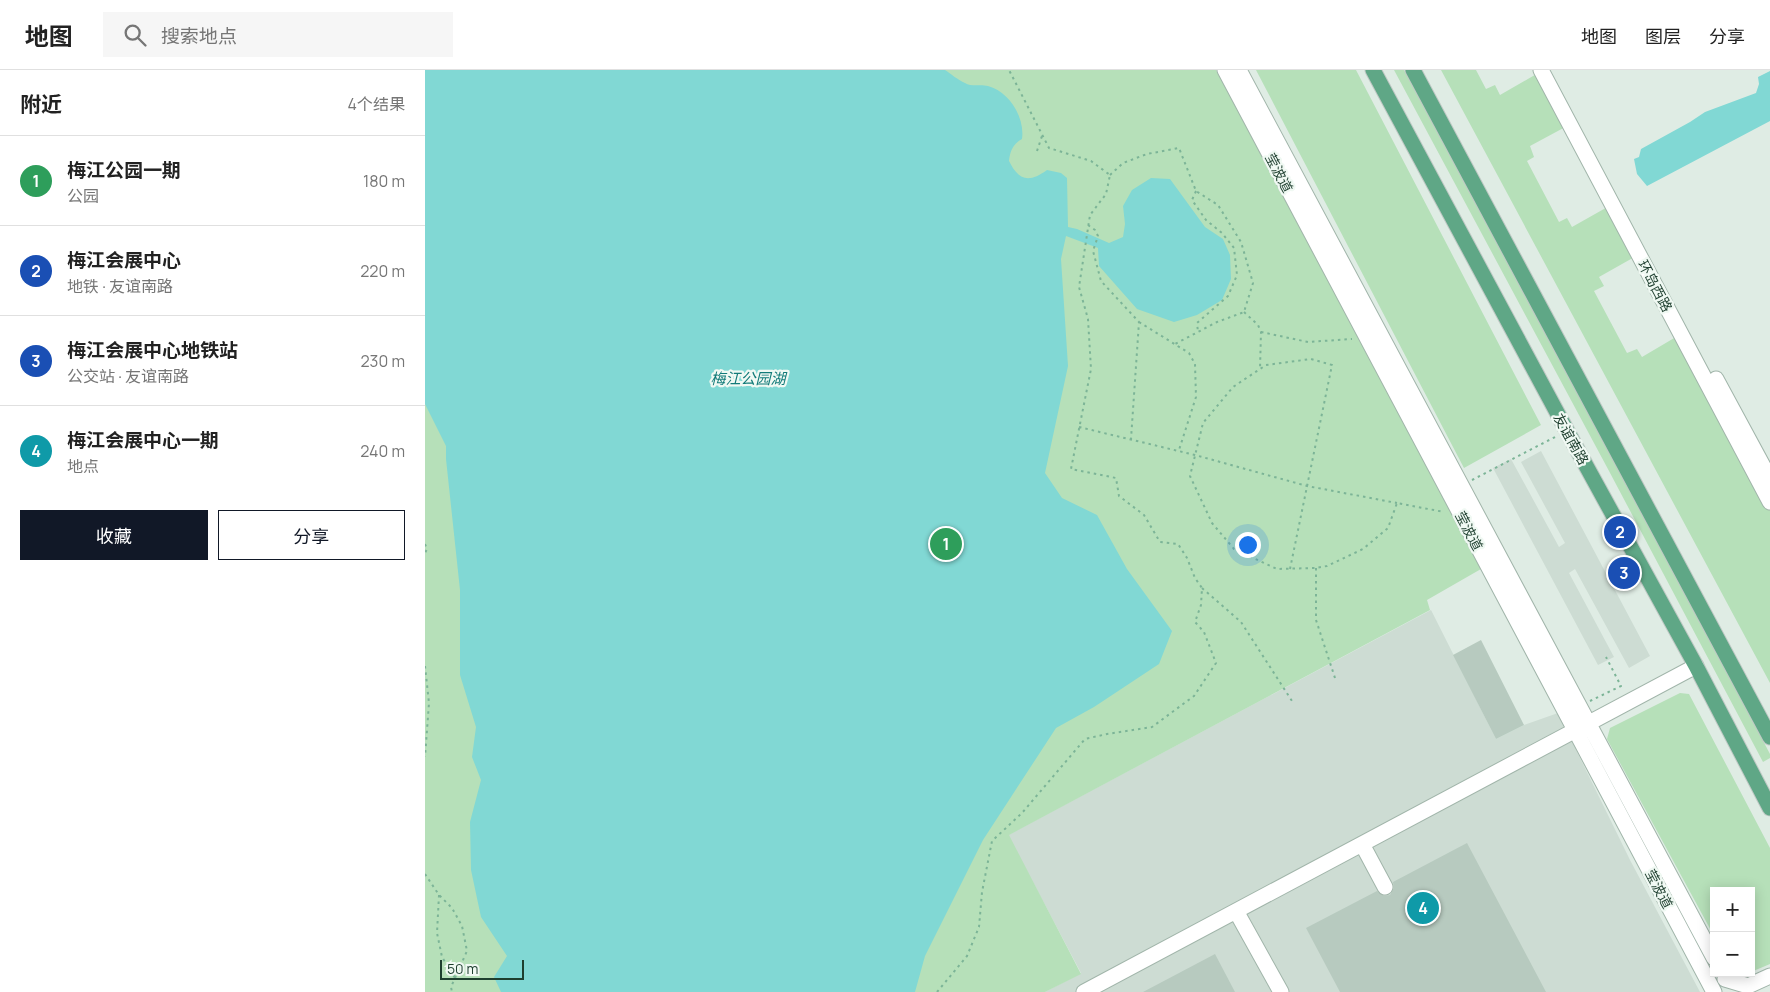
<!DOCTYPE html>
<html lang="zh">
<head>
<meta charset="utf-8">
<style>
	body { margin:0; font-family:Manrope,"Noto Sans SC",sans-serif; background:#f6f6f6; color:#222 }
	.controls { position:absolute; right:15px; bottom:15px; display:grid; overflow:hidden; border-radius:0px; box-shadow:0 2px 12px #0003 }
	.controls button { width:45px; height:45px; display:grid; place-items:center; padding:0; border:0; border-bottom:1px solid #e0e0e0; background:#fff; color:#222; font:25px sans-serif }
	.scale { position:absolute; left:15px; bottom:12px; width:84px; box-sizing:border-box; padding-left:5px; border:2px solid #1e3f2f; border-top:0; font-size:14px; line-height:18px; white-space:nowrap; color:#1e3f2f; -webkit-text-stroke:4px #f0f9f3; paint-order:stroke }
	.you { position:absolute; left:822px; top:474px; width:18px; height:18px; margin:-12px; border:4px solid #fff; border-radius:50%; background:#1a73e8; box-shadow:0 0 0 8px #1a73e833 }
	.badge { display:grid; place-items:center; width:32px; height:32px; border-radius:50%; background:#111827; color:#fff; font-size:16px; font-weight:700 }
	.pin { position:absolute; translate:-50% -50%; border:2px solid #fff; box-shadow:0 1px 5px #0006 }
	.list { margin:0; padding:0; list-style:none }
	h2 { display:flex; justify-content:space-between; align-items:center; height:65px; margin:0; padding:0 20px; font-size:21px }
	h2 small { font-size:16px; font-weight:400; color:#767676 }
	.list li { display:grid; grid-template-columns:32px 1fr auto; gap:15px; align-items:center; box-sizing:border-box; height:90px; padding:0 20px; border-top:1px solid #e0e0e0 }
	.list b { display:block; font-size:19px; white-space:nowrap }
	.list p { margin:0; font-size:16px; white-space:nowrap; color:#767676 }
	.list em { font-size:16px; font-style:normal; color:#767676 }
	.actions { display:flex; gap:10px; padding:15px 20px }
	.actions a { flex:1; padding:11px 0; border:1px solid #111827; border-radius:0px; text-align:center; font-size:18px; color:#111827 }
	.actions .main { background:#111827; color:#fff }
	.icon { flex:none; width:28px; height:28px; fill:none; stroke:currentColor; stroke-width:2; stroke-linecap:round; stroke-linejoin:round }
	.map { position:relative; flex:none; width:1345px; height:922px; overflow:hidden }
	header { display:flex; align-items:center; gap:30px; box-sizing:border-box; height:70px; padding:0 25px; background:#fff; border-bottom:1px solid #e0e0e0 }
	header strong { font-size:24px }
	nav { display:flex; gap:28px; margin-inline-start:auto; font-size:18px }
	.search { width:350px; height:45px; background:#f6f6f6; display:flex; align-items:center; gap:12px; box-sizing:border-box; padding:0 18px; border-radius:0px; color:#767676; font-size:19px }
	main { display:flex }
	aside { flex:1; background:#fff }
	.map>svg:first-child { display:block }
</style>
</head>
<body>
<header>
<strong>地图</strong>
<div class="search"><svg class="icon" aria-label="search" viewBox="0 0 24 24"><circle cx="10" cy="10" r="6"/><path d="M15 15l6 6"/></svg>搜索地点</div>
<nav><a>地图</a><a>图层</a><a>分享</a></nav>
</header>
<main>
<aside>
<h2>附近<small>4个结果</small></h2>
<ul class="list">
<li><span class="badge" style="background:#2e9e5b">1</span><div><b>梅江公园一期</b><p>公园</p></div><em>180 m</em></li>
<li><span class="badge" style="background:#1a4fb4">2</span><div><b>梅江会展中心</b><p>地铁 · 友谊南路</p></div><em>220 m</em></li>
<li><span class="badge" style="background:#1a4fb4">3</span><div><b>梅江会展中心地铁站</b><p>公交站 · 友谊南路</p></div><em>230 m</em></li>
<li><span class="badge" style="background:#0f9aa8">4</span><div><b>梅江会展中心一期</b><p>地点</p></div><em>240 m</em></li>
</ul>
<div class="actions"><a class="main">收藏</a><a>分享</a></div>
</aside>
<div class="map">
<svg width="1345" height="922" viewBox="0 0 1345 922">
	<rect width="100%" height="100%" fill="#dfece4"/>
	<path fill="#cddcd3" d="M1116 381 1225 586 1204 598 1150 499 1144 503 1189 587 1173 595 1068 398 1086 389 1134 477 1140 473 1096 392Z
		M1006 540 1071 669 1099 655 1133 643 1205 790 1275 922H620L656 903 583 765Z"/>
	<path fill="#b6e0b9" d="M0 0H791L1056 499 1002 530 1005 540 584 765 656 904 620 922H0Z
		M831 0H931L1116 355 1039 398Z
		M969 0H979L1193 395 1345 684V688L1338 692 1184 401Z
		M1016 0H1051L1061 19 1070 15 1075 25 1115 2 1144 55 1105 76 1109 87 1102 91 1134 152 1142 148 1147 157 1186 135 1213 185 1174 207 1179 216 1169 221 1202 283 1212 279 1217 287 1256 264 1345 429V613Z
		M1255 623 1264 624 1345 778V894L1326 902V821H1289V866L1182 669 1185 658Z"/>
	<path fill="#81d8d4" d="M0 0H520C526 4 533 10 540 13 546 17 556 14 563 16 585 22 600 48 597 69 588 74 585 81 584 91 594 111 604 113 622 100L636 103 642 108 643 157 652 159 684 173 698 167 700 154 698 136 707 120 726 108 745 109 780 157 798 169 805 185 806 209 797 230 772 245 749 252 712 239 674 196 673 178 641 166 636 189 643 296 620 403 637 428 672 445 702 499 747 561 734 594 669 637 631 658 558 770 500 886 490 922H76L69 907 82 886 56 847 46 800 45 752 56 710 47 687 51 657 35 605V520L21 389V376L0 334Z
		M1345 1V51L1222 116 1212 104 1209 89 1214 87 1216 79 1265 52 1280 42 1331 23 1334 14 1333 7Z"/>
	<path fill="#b7cabf" d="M1056 570 1099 655 1071 669 1028 585Z
		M1042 773 1121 922H915L881 858 952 821 959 826 965 825 969 818 968 812Z
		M790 884 810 922H718Z"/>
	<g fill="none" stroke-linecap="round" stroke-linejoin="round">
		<defs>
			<path id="minor" d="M800 0 1289 922
				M814 0 1289 888
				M1116 0 1345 432
				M1291 309 1345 409
				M937 774 960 817
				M811 841 856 922
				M1300 909 1323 916 1345 906
				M659 922 1271 596"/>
			<path id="major" d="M948 0 1142 361 1271 596 1345 738
				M988 0 1345 667"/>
		</defs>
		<use href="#minor" stroke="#a1b5aa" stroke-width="17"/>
		<use href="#major" stroke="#c0c9c5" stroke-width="17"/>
		<path stroke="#7cb497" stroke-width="2" stroke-dasharray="2.5 4" stroke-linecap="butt" d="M612 81 617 66
			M685 105 698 93 722 84 754 78 771 121 793 135 816 172 828 213 819 242 792 252 750 274
			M771 121 767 130 781 150 797 163 809 178 812 205 803 226 772 253 773 262
			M663 155 670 160 673 166 668 181 676 211 714 252 706 369
			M819 242 833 255 836 262 835 299
			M714 252 764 283 770 294 771 327 754 380
			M836 262 883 272 927 269
			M654 357 770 385 882 416 972 433
			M1047 410 1132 366
			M0 474 2 479 0 483
			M891 498V550L910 608
			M865 499 907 295 886 289 841 295 808 317 778 353 765 406 787 453 809 479 852 499 891 498 902 496 938 479 963 458 972 433 1019 442
			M777 518 816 552 867 631
			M0 596 4 633 0 687
			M1165 631 1196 616 1181 587
			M0 804 14 825 27 838 37 856 42 881 26 917 27 922
			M14 825 12 863 17 887 30 908
			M512 922 542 886 554 857 557 822 567 771 597 743 660 669 682 664 727 657 769 626 791 593 779 562 770 552 776 535 777 518 770 508 762 488 753 474 735 472 719 445 694 426 691 408 646 399 666 299 663 249 654 217 665 145 681 124 685 105 666 91 624 78 584 0"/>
		<use href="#minor" stroke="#fff" stroke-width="15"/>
		<use href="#major" stroke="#5fa786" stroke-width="15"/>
	</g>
	<g text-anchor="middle" stroke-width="4.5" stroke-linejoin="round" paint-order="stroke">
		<g font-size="14" fill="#1e3f2f" stroke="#f0f9f3">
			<text transform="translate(854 103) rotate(62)" y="5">莹波道</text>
			<text transform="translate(1230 216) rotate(62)" y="5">环岛西路</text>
			<text transform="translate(1146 369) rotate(61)" y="5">友谊南路</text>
			<text transform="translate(1044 461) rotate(62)" y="5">莹波道</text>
			<text transform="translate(1234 819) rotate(62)" y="5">莹波道</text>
		</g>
		<g font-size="15" font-style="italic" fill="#127b79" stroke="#f0f9f3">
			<text x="323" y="314">梅江公园湖</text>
		</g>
	</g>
</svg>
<div class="controls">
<button>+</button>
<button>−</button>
</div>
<div class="scale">50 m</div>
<div class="you"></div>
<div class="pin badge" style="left:521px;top:474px;background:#2e9e5b">1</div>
<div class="pin badge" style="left:1195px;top:462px;background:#1a4fb4">2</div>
<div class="pin badge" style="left:1199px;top:503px;background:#1a4fb4">3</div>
<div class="pin badge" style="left:998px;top:838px;background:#0f9aa8">4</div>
</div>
</main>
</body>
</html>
